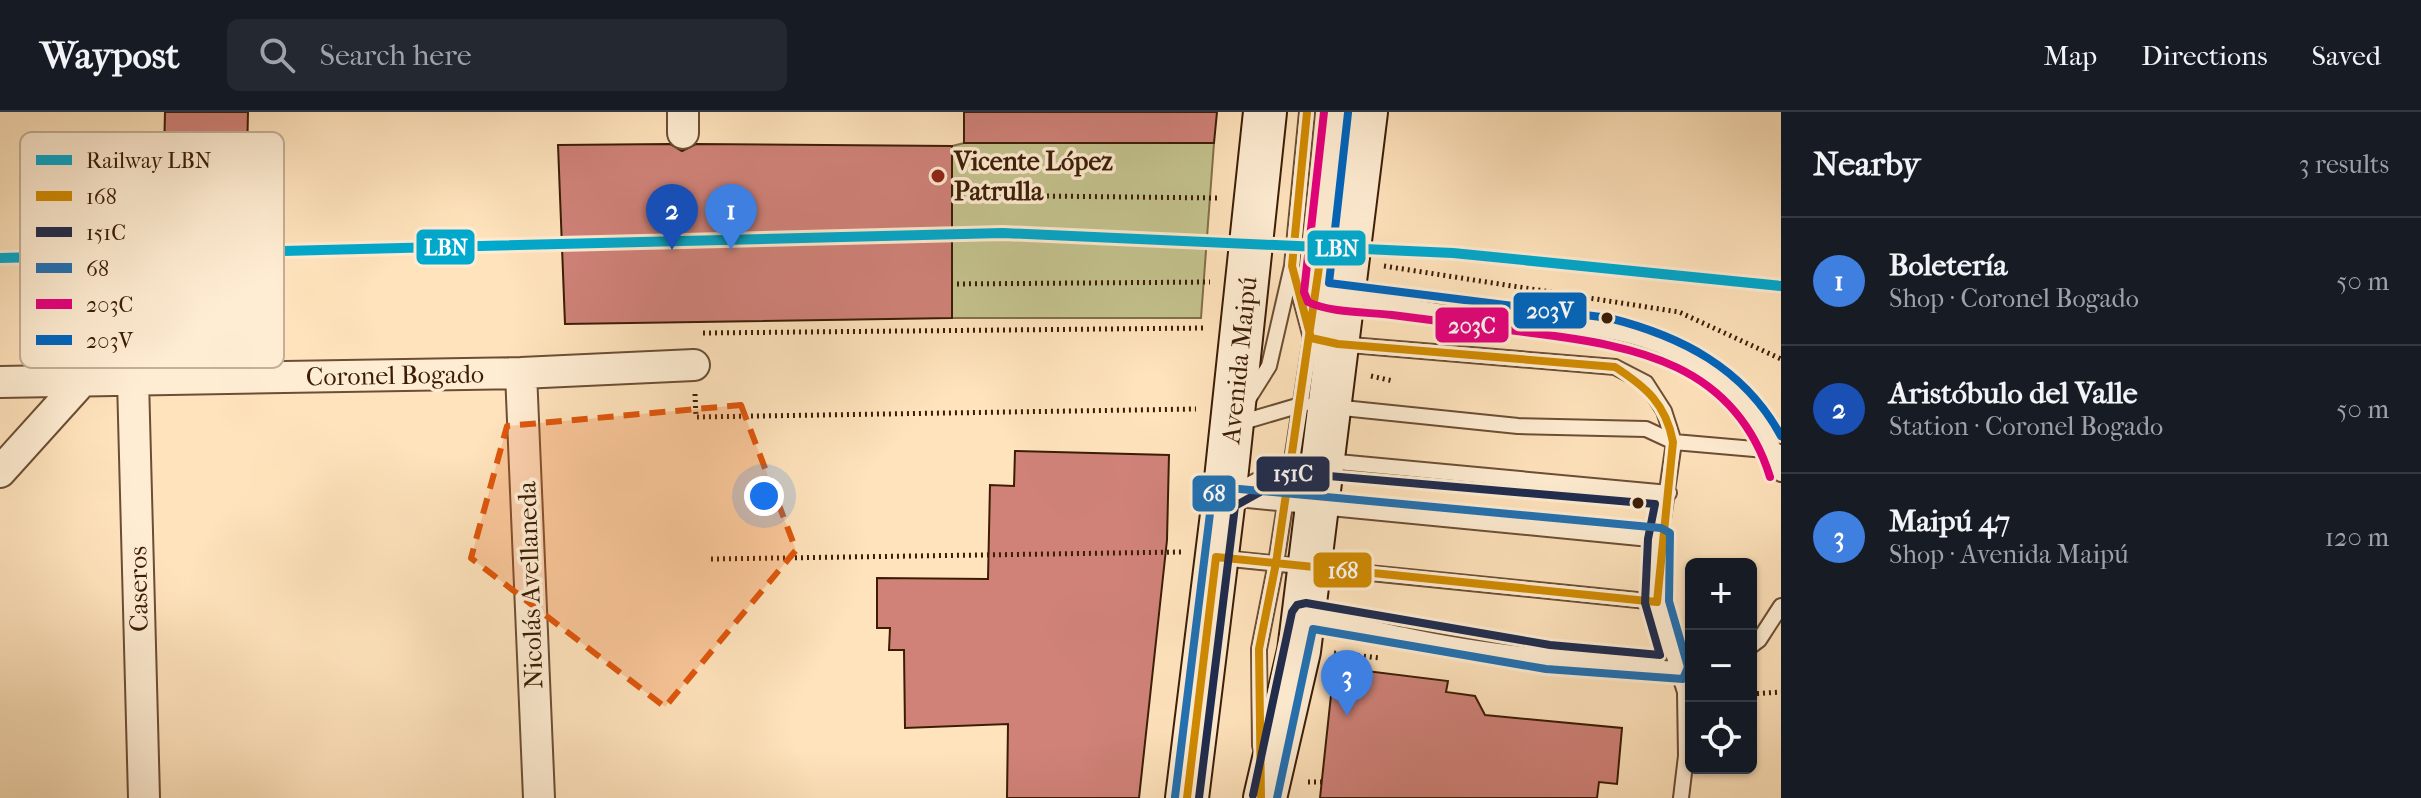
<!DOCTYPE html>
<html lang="en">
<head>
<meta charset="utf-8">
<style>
	body { margin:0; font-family:"IM FELL French Canon",serif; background:#242831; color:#f1f3f6 }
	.controls { position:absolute; right:24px; bottom:24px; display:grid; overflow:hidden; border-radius:12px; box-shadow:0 2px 6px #0004 }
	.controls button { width:72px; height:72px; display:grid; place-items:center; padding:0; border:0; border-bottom:2px solid #363941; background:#171b24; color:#f1f3f6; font:40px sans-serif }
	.you { position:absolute; left:764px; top:384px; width:28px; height:28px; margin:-20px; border:6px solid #fff; border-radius:50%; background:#1a73e8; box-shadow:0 0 0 12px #1a73e833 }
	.badge { display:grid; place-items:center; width:52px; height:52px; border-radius:50%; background:#0f766e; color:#fff; font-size:26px; font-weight:700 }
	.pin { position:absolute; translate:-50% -66px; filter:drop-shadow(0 2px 4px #0008) }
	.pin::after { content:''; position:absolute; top:42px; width:28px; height:24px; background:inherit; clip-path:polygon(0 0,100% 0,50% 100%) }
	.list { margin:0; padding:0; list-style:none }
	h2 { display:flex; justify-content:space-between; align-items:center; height:104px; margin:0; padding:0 32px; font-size:34px }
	h2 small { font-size:26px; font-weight:400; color:#9ea1a6 }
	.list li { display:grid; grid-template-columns:52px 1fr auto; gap:24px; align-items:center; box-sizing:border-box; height:128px; padding:0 32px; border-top:2px solid #363941 }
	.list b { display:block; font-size:30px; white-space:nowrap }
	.list p { margin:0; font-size:26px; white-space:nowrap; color:#9ea1a6 }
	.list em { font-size:26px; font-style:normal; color:#9ea1a6 }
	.icon { flex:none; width:44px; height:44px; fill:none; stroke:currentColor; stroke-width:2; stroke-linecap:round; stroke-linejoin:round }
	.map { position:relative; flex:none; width:1781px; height:686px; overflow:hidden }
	header { display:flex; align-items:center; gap:48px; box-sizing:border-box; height:112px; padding:0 40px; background:#171b24; border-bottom:2px solid #363941 }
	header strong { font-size:38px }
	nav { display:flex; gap:44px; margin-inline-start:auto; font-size:28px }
	.search { width:560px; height:72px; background:#242831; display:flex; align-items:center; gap:20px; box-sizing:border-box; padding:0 28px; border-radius:12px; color:#9ea1a6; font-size:30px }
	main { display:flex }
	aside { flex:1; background:#171b24 }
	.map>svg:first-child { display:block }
</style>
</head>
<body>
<header>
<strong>Waypost</strong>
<div class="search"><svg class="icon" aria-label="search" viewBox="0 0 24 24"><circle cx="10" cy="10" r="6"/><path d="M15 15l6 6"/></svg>Search here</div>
<nav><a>Map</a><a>Directions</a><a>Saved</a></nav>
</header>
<main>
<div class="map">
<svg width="1781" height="686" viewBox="0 0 1781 686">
	<rect width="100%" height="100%" fill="#ffe3bc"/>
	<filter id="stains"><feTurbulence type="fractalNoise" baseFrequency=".0025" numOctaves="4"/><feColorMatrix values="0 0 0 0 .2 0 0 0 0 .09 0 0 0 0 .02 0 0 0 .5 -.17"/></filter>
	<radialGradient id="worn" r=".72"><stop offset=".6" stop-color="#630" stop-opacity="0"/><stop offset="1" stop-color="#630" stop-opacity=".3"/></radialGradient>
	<path fill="#c4c38e" stroke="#80704a" stroke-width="2" d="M964 31H1214L1201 206H952V34Z"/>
	<path fill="#d08279" stroke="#3b1d06" stroke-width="2" d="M165 0H248L247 44 164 42Z
		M964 0H1217L1214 31H964Z
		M670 32 682 39 696 32 952 34V206L565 212 558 33Z
		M1015 339 1169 343 1167 428 1139 686H1007L1008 612 905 616 904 538H889L890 516H877V466L988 467 990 373 1014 374Z
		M1334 555 1448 569 1446 580 1475 584 1485 603 1622 616 1617 672 1599 670 1597 686H1320Z"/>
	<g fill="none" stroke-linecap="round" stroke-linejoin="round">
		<defs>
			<path id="service" d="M1292 154 1311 226 1338 232 1615 255 1646 271 1664 299 1674 330 1660 428 1657 490 1685 580 1686 644 1681 686
				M1348 184C1391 191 1433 199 1475 204 1569 214 1660 211 1733 279 1757 302 1775 329 1781 362
				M1247 289 1269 254 1292 154 1307 0
				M1333 295 1518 314 1646 317 1674 330 1777 339
				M1236 312 1304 292
				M1327 349 1669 381
				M1231 382 1294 349
				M1227 386 1660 428
				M1221 446 1657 490
				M1308 504C1342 507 1372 517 1405 523 1494 542 1586 549 1676 557L1691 555
				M1751 534 1759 528 1781 494
				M1260 634 1259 537 1276 451 1311 226 1336 0"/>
			<path id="minor" d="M683 0V21
				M521 261 539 686
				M133 268 144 686
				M0 270 521 261 694 253
				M0 360 83 268"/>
			<path id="secondary" d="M1187 686 1224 386 1265 0
				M1265 686 1299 539 1366 0"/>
		</defs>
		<use href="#service" stroke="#6c4e34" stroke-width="18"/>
		<use href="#minor" stroke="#6c4e34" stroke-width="34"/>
		<use href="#secondary" stroke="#3b1d06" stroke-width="46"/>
		<path stroke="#3b1d06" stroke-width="5" stroke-dasharray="2 4" stroke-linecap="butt" d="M951 83 1218 86
			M1384 154 1679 200 1781 247
			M951 172 1210 170
			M703 221 1204 216
			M1371 264 1393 269
			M695 282 696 305 1196 297
			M711 447 1182 440
			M1334 541 1380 546
			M1751 582 1781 580
			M1308 670H1322"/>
		<use href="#service" stroke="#ffedd3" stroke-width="14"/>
		<use href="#minor" stroke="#ffedd3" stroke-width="30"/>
		<use href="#secondary" stroke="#ffedd3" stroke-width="42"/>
		<defs>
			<path id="bus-1" d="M1187 686 1216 445 1657 490 1673 330C1666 292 1646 275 1615 255L1338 232 1311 226 1292 154 1307 0
				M1261 686 1259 537 1276 451 1319 155"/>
			<path id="bus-2" d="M1199 686 1235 394 1294 361 1655 392 1648 427 1645 491 1660 543 1550 533 1306 491 1297 493 1292 500 1253 683"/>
			<path id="bus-3" d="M1175 685 1212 385 1218 375 1661 416 1670 421 1669 489 1688 555 1683 567 1546 557 1313 517 1277 686"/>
			<path id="bus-4" d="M1324 0 1304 180 1308 190C1331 201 1367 200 1392 203 1439 209 1485 215 1532 221 1636 234 1735 252 1770 365"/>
			<path id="bus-5" d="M1348 1 1329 171 1609 206C1681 224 1744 256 1781 324"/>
		</defs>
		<use href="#bus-1" stroke="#ffedd3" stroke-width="14"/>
		<use href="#bus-2" stroke="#ffedd3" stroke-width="14"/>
		<use href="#bus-3" stroke="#ffedd3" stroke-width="14"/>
		<use href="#bus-4" stroke="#ffedd3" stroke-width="14"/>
		<use href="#bus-5" stroke="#ffedd3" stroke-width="14"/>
		<use href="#bus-1" stroke="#d18b01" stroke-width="8"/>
		<use href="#bus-2" stroke="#1d2b4f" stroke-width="8"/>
		<use href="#bus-3" stroke="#2271b3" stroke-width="8"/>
		<use href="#bus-4" stroke="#e5007d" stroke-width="8"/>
		<use href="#bus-5" stroke="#0065bd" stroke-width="8"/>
		<defs>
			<path id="rail-1" d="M0 146 1003 121 1453 141 1781 174"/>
		</defs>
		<use href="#rail-1" stroke="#ffedd3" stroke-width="16"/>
		<use href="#rail-1" stroke="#00a9ce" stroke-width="10"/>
	</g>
	<path fill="#df560c" fill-opacity="0.2" stroke="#df560c" stroke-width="6" stroke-dasharray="16 10" stroke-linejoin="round" d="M741 293 796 438 665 595 471 446 507 314Z"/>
	<circle fill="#8f2418" stroke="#ffedd3" stroke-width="3" cx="938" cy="64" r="8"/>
	<g fill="#3b1d06" stroke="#ffedd3" stroke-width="3">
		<circle cx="1607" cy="206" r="7"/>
		<circle cx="1638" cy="391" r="7"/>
	</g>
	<g text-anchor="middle" stroke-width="7" stroke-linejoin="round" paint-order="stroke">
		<g font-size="26" font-weight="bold" fill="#3b1d06" stroke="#ffedd3" text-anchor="start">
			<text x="954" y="58">Vicente López<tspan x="954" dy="30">Patrulla</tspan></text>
		</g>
		<g font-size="26" fill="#3b1d06" stroke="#ffedd3">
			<text transform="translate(1239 248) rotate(-84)" y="9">Avenida Maipú</text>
			<text transform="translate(395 263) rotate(-1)" y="9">Coronel Bogado</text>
			<text transform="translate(530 473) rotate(-92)" y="9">Nicolás Avellaneda</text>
			<text transform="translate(138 477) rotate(-91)" y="9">Caseros</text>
		</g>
	</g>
	<rect x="20" y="20" width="264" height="236" rx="12" fill="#ffedd3" stroke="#c4af96" stroke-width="2"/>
	<rect x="36" y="43" width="36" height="10" fill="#00a9ce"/>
	<rect x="36" y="79" width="36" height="10" fill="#d18b01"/>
	<rect x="36" y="115" width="36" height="10" fill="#1d2b4f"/>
	<rect x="36" y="151" width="36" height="10" fill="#2271b3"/>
	<rect x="36" y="187" width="36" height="10" fill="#e5007d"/>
	<rect x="36" y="223" width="36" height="10" fill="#0065bd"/>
	<g font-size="22" fill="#3b1d06">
		<text x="86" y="56">Railway LBN</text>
		<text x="86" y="92">168</text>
		<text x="86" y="128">151C</text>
		<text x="86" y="164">68</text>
		<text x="86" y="200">203C</text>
		<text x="86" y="236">203V</text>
	</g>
	<g stroke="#ffedd3" stroke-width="3">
		<rect x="415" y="116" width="61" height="38" rx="8" fill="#00a9ce"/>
		<rect x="1306" y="117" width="61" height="38" rx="8" fill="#00a9ce"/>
		<rect x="1512" y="179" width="76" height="39" rx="8" fill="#0065bd"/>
		<rect x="1434" y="194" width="76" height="38" rx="8" fill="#e5007d"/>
		<rect x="1255" y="343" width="76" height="38" rx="8" fill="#1d2b4f"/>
		<rect x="1191" y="362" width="46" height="39" rx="8" fill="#2271b3"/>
		<rect x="1312" y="439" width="61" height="38" rx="8" fill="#d18b01"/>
	</g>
	<g font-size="22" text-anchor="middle" font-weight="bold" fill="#fff">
		<text x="446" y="143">LBN</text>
		<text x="1337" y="144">LBN</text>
		<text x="1550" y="206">203V</text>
		<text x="1472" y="221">203C</text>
		<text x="1293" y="369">151C</text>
		<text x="1214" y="389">68</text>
		<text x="1343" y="466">168</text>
	</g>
	<rect width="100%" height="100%" filter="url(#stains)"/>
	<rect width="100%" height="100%" fill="url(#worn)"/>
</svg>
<div class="controls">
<button>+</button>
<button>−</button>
<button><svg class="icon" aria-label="locate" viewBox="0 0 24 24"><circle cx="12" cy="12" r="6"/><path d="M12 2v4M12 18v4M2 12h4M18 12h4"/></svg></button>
</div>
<div class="you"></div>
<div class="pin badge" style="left:731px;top:138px;background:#3f7fe0">1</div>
<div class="pin badge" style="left:672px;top:138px;background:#1a4fb4">2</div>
<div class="pin badge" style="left:1347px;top:604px;background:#3f7fe0">3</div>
</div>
<aside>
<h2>Nearby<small>3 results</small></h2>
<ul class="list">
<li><span class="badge" style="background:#3f7fe0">1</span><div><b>Boletería</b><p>Shop · Coronel Bogado</p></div><em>50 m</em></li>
<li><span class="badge" style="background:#1a4fb4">2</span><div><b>Aristóbulo del Valle</b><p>Station · Coronel Bogado</p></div><em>50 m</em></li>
<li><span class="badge" style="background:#3f7fe0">3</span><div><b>Maipú 47</b><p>Shop · Avenida Maipú</p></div><em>120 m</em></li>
</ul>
</aside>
</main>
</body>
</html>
